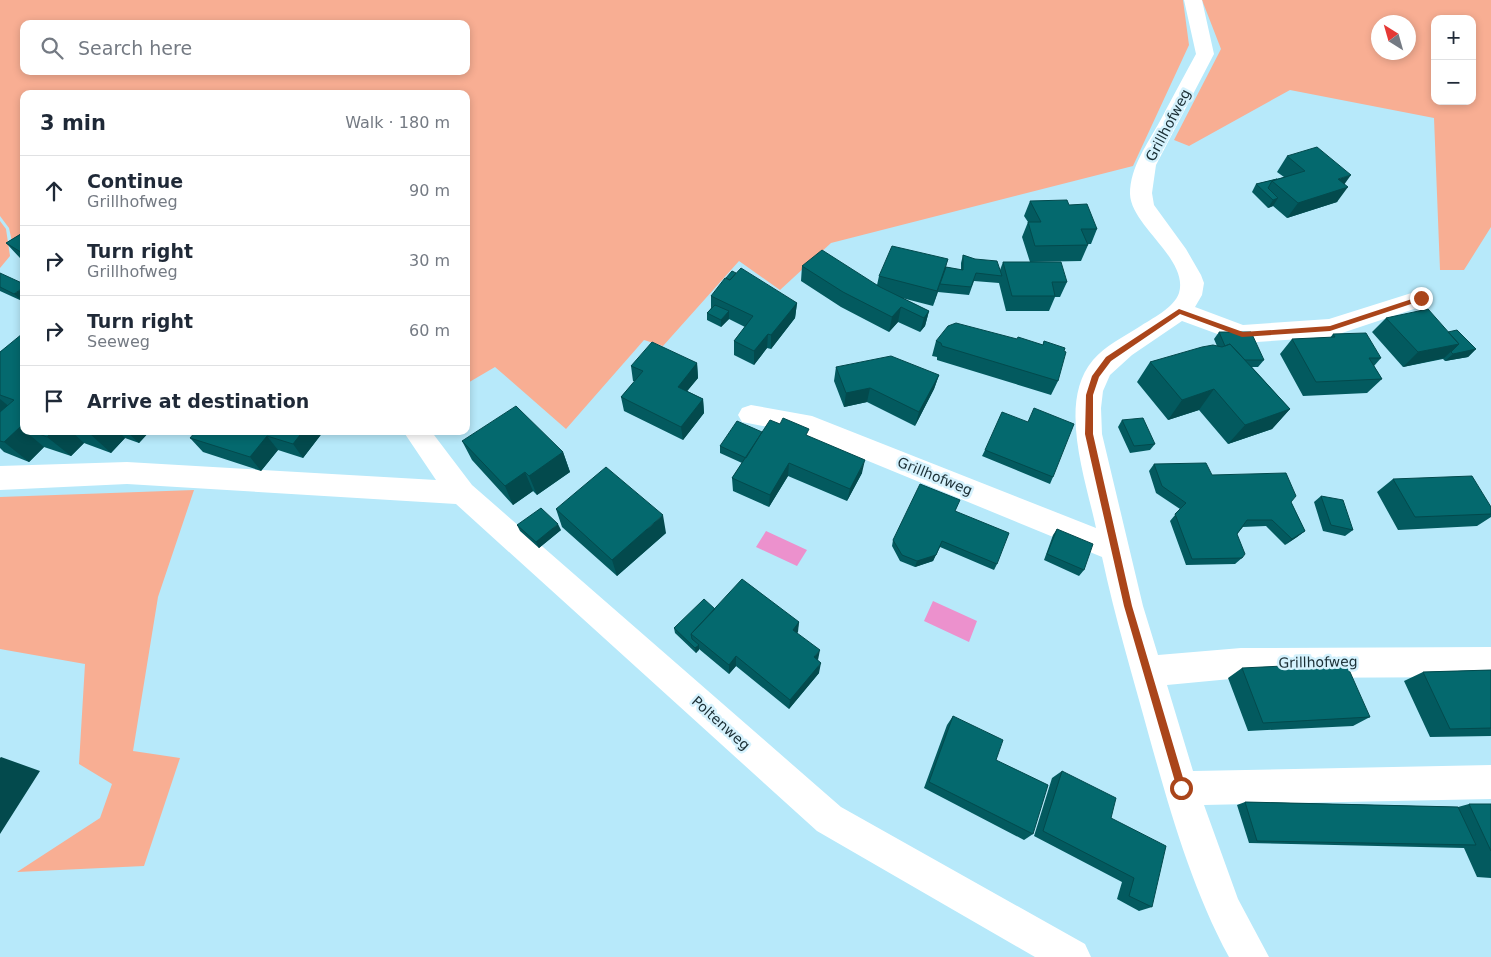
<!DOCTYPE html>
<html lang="en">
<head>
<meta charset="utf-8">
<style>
	body { margin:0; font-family:"DejaVu Sans",sans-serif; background:#f6f6f7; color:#1f2937 }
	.controls { position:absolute; right:15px; top:15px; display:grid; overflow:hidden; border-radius:10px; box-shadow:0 2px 8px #0003 }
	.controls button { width:45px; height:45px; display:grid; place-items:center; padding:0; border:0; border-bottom:1px solid #e0e1e3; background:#fff; color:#1f2937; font:25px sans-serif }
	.compass { position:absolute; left:1371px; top:15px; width:45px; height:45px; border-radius:50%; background:#fff; box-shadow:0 2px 8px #0003; rotate:323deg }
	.stop { position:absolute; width:15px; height:15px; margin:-11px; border:4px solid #aa451a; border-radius:50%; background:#fff }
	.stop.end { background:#aa451a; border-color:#fff; box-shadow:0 1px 5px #0008 }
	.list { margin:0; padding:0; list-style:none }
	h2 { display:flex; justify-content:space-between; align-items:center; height:65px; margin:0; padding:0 20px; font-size:21px }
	h2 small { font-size:16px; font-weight:400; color:#747a83 }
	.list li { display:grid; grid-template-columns:32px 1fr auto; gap:15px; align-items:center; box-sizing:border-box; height:70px; padding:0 20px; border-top:1px solid #e0e1e3 }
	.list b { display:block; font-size:19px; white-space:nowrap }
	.list p { margin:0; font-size:16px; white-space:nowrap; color:#747a83 }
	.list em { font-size:16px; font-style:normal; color:#747a83 }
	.icon { flex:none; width:28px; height:28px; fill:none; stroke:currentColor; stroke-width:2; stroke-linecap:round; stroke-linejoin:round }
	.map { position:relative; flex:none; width:1491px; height:957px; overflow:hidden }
	.search { position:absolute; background:#fff; box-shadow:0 2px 8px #0003; left:20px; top:20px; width:450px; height:55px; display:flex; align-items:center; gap:12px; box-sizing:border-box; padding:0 18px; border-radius:10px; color:#747a83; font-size:19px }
	.panel { position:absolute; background:#fff; box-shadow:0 2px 8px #0003; left:20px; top:90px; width:450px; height:345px; border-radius:10px }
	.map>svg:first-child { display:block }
</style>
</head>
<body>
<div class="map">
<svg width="1491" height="957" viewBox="0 0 1491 957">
	<rect width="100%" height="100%" fill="#b7e9fa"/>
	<path fill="#f8ae93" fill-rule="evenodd" d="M0 0H1183L1189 45 1133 166 831 243 780 290 739 261 663 346 644 340 566 429 495 367 466 384V94H24V245L14 251 9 228 0 216ZM24 24H466V71H24Z
		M1202 0H1491V227L1464 270H1440L1434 118 1290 90 1189 146 1174 140 1221 49ZM1435 19H1472V101H1435ZM1378 22H1408V52H1378Z
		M0 221 6 229 10 256 0 268Z
		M194 490 158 597 133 751 180 758 144 866 17 872 100 818 112 784 79 764 85 664 0 649V497Z"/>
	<path fill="#ec91cd" d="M766 531 807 550 797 566 756 547Z
		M933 601 977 621 969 642 924 621Z"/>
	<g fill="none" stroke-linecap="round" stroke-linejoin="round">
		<path fill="#fff" fill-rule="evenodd" d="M1184 0H1202L1214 54 1156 165 1152 193 1154 205 1186 249 1201 275 1204 283 1202 295 1195 307 1243 325 1329 319 1421 290 1429 292 1433 298 1429 304 1330 337 1242 343 1182 321 1132 355 1110 375 1103 391 1101 408 1102 434 1143 606 1158 655 1241 648 1491 647V677L1241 678 1167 685 1193 771 1491 765V799L1204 805 1238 899 1269 957H1229C1192 889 1170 811 1149 736 1133 677 1115 618 1102 557L800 433 742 422 738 415 742 408 751 405 812 416 1096 528C1086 480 1057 402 1093 360 1105 346 1123 337 1139 327 1151 319 1174 308 1179 293 1189 259 1131 226 1130 194 1130 167 1148 143 1160 121 1172 98 1184 76 1196 54Z
			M403 431H431L472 485 841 807 1085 944 1091 957H1035L817 831 456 504 127 484 0 490V466L127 462 436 480Z"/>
	</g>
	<path fill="#035a5f" d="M1287 156 1345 184 1337 202 1287 218 1273 206 1268 208 1252 192 1256 184 1284 177 1277 172Z
		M1030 201 1069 205 1097 229 1091 244H1087L1088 245 1081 261 1030 262 1022 237 1028 222 1024 216Z
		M24 232V260L20 258 6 243Z
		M963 255 1000 270 1003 262 1067 282 1060 297H1055L1049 311H1006L999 283 974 281 969 295 938 292 933 306 902 298 929 311 925 326 920 332 898 322 889 332 841 307 801 281 802 266 877 285 879 276 946 267 961 270V263Z
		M0 273 22 301 0 291Z
		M711 296 797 303 795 318 771 349 767 348 754 365 734 355V341L745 327 729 319 721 327 707 320V313L711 308Z
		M1386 318 1448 332 1476 349 1468 357 1445 361 1443 359 1403 367 1372 332Z
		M1219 332 1264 360 1258 367H1252L1290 409 1272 429 1228 444 1199 410 1168 420 1137 382 1150 362 1217 346 1214 339Z
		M24 334V431H150L139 443 125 438 111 453 84 443 71 456 44 447 29 462 4 452 0 448V352Z
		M1333 334 1381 358 1374 366 1382 379 1367 393 1303 396 1280 354 1292 339 1330 338Z
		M1017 339 1043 345 1044 341 1058 381 1051 395 937 360V357L932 356 936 341Z
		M697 363 698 378 687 391 703 399 704 413 683 440 624 411 621 397 635 381H633L631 366Z
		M836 367 939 375 934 389 915 426 867 402 844 407 834 381Z
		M1122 420 1155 444 1150 450 1130 453 1118 427Z
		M1028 422 1053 477 1050 484 982 456 985 450Z
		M323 432 303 458 278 450 261 471 203 452 190 438Z
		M762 432 808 436 862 473 847 501 788 476 769 507 733 491 732 478 742 463 720 453V446Z
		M462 441 563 452 570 472 537 495 533 491 513 505 472 460Z
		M1154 464 1212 475 1291 502 1305 531 1297 537 1285 545 1266 526 1243 527 1237 534 1242 558 1235 564 1186 565 1170 521 1180 509 1156 493 1149 471Z
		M1393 479 1491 507V517L1477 526 1398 530 1377 492Z
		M1321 496 1353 530 1345 536 1323 531 1314 502Z
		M556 509 666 533 617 576 562 527Z
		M955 511 997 564 994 570 940 547 933 561 915 567 900 561 892 546 893 540Z
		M517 525 561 530 539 548 520 531Z
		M1057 529 1084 570 1079 576 1044 560 1053 535Z
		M715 609 799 622 797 633 818 660 819 673 789 709 736 666 729 674 699 649 696 653 675 633 674 628Z
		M1242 668 1370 717 1353 726 1248 731 1228 678Z
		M1491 670V736L1430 737 1404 681 1423 672Z
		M953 716 996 760 1033 834 1024 840 924 788 947 725Z
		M1062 771 1111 818 1152 907 1139 911 1117 899 1122 882 1034 836 1052 778Z
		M1245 802 1458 807 1469 804H1491V878L1477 877 1464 848 1249 843 1237 805Z"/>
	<path fill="#034a4d" d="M1351 175 1341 189 1348 187 1337 202 1287 218 1298 203 1338 179Z
		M1278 198 1273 206 1268 208 1273 200Z
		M948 259 944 275 940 284 933 306 937 291Z
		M24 287V300L22 301 14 294Z
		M797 303 795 318 771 349V335Z
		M901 307 898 322 889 332 892 317Z
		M729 311V319L721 327V320Z
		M929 311 925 326 920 332 924 318Z
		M768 334 767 348 754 365V351Z
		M1459 344 1444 358 1403 367 1418 352Z
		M1476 349 1468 357 1445 361 1453 354Z
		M697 363 698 378 679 401 678 387Z
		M939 375 934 389 915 426 919 412Z
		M870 388 867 402 844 407 846 393Z
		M1214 389 1199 410 1168 420 1182 400Z
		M0 399 16 412 0 421Z
		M703 399 704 413 683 440 681 427Z
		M1290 409 1272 429 1228 444 1245 425Z
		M20 427 24 430V431H25L44 447 29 462 4 442Z
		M53 431H71L84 443 71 456 47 437Z
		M91 431H118L125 438 111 453 89 433Z
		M126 431H150L139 443Z
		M303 431H322L323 432 303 458 293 444Z
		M267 436 278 450 261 471 250 457Z
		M563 452 570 472 537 495 529 476Z
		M865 460 862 473 847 501 850 489Z
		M789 463 788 476 769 507 770 495Z
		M525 472 533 491 513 505 505 486Z
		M663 515 666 533 617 576 612 560Z
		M558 524 561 530 539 548 536 542Z
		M1305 531 1297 537 1285 545 1292 539Z
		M942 541 933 561 915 567 917 561Z
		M799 622 798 632 792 640 793 630Z
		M699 645V650L696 653 695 648Z
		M820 650 818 660 814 657Z
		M736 656V666L729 674V665Z
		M821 663 819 673 789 709 790 700Z
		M1 757 40 771 0 834V758Z"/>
	<path fill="#04696e" stroke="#034a4d" d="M1317 147 1351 175 1338 179 1348 187 1298 203 1272 181 1305 171 1287 156Z
		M1277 179 1272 181 1268 188 1278 198 1273 200 1256 184Z
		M1067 200 1069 205 1087 204 1097 229H1081L1088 245 1035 246 1028 222H1041L1030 201Z
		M24 232V254L6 243Z
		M892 246 948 259 937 291 879 276Z
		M822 250 880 287 929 311 924 318 901 307 892 317 843 292 802 266Z
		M963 255 975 259 997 261 1002 276 976 273 971 287 940 284 946 267 963 270Z
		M1003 262H1061L1067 282H1052L1055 296H1012Z
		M741 268 797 303 771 335 768 334 754 351 734 341 753 316 711 296 725 278 730 280Z
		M732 271 736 273 730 280 726 278Z
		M0 273 24 284V287L14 294 0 287Z
		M715 305 729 311 721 320 707 313Z
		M1428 309 1459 344 1418 352 1386 318Z
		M956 323 1017 339 1018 337 1043 345 1044 341 1065 348 1064 351 1066 352 1058 381 942 346 941 343 936 341 948 326Z
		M1457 330 1476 349 1453 354 1451 352 1459 344 1448 332Z
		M1219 332H1251L1264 360H1245L1230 344 1225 346Z
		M1366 333 1381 358H1369L1382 379 1316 382 1292 339 1335 337 1333 334Z
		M22 334H24V429L20 427 4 442 0 441V412L14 400 0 395V352Z
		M652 342 697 363 678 387 703 399 681 427 621 397 643 371 631 366Z
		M1230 344 1290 409 1245 425 1214 389 1182 400 1150 362 1202 347 1213 345 1222 347Z
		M891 356 939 375 919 412 870 388 846 393 836 367Z
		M516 406 563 452 529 476 525 472 505 486 462 441Z
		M1034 408 1074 424 1053 477 985 450 1002 412 1028 422Z
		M783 418 809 429 806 435 865 460 850 489 789 463 770 495 732 478 770 420 780 424Z
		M1143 418 1155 444 1134 446 1122 420Z
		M737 421 762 432 746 458 720 446Z
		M31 431H53L47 437Z
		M196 431H303L293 444 267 436 250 457 190 438Z
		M1206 463 1212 475 1286 473 1296 496 1291 502 1305 531 1292 539 1272 520H1247L1237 534 1245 554 1242 558 1192 559 1175 514 1186 503 1162 486 1154 464Z
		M606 467 663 515 612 560 556 509Z
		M1472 476 1491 507V514L1415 517 1393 479Z
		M920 484 960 500 955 511 1009 533 997 564 942 541 936 555 917 561 902 555 893 540Z
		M1321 496 1343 500 1353 530 1331 525Z
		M541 508 558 524 536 542 517 525Z
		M1057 529 1093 544 1084 570 1047 554Z
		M742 579 799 622 793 630 820 650 814 657 821 663 790 700 736 656 729 665 691 634Z
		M704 599 715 609 691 634 692 639 699 645 695 648 674 628Z
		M1346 663 1370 717 1263 723 1242 668Z
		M1491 670V728L1450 729 1423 672Z
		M953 716 1003 740 996 760 1048 785 1033 834 929 782Z
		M1062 771 1116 798 1111 818 1166 846 1152 907 1129 896 1134 878 1043 831Z
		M1245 802 1458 807 1476 845 1257 841Z
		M1469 804H1491V851Z"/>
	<path fill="#aa451a" d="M1421 296 1424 298 1423 300 1330 331 1242 337 1180 314 1111 361 1099 377 1093 395V434L1132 606 1186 788 1185 792H1178L1124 606 1085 434 1086 395 1092 376 1106 357 1179 309 1243 332 1330 326Z"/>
	<g text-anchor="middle" stroke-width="5" stroke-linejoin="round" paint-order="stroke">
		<g font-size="14" fill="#1a2e34" stroke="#d5f2fd">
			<text transform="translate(1168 125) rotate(-62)" y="5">Grillhofweg</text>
			<text transform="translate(935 476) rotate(22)" y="5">Grillhofweg</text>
			<text transform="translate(1318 662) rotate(-1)" y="5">Grillhofweg</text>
			<text transform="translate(721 723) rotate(42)" y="5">Poltenweg</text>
		</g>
	</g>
</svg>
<div class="controls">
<button>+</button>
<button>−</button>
</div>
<svg class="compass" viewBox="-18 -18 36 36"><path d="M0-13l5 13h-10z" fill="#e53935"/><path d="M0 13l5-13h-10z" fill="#747a83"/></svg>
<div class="stop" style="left:1181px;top:788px"></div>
<div class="stop end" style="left:1421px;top:298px"></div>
<div class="search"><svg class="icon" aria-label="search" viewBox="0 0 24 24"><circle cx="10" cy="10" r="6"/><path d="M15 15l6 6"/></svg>Search here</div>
<section class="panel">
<h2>3 min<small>Walk · 180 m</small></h2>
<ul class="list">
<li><svg class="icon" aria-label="ahead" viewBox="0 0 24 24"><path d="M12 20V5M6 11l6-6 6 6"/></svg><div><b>Continue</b><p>Grillhofweg</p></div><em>90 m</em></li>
<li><svg class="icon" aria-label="right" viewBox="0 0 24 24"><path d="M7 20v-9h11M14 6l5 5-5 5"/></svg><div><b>Turn right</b><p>Grillhofweg</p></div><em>30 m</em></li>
<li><svg class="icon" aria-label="right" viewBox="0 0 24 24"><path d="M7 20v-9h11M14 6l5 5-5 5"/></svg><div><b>Turn right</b><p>Seeweg</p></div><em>60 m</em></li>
<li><svg class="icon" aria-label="arrive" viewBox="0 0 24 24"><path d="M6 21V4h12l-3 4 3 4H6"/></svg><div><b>Arrive at destination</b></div></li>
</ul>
</section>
</div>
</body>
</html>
